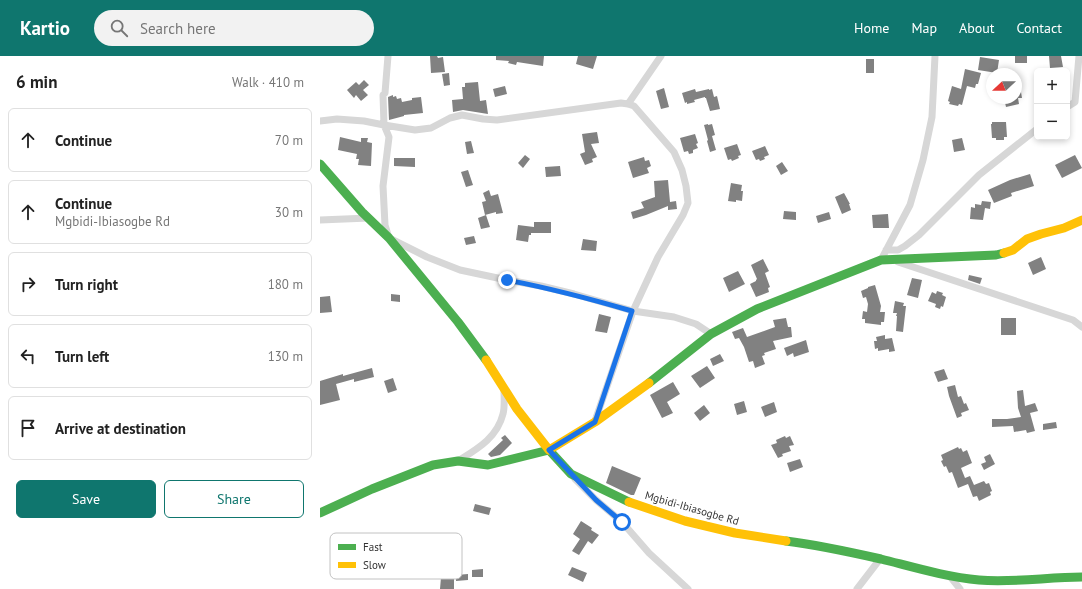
<!DOCTYPE html>
<html lang="en">
<head>
<meta charset="utf-8">
<style>
	body { margin:0; font-family:"PT Sans",sans-serif; background:#f2f2f2; color:#222 }
	.controls { position:absolute; right:12px; top:12px; display:grid; overflow:hidden; border-radius:6px; box-shadow:0 2px 6px #0003 }
	.controls button { width:36px; height:36px; display:grid; place-items:center; padding:0; border:0; border-bottom:1px solid #e0e0e0; background:#fff; color:#222; font:20px sans-serif }
	.compass { position:absolute; left:666px; top:12px; width:36px; height:36px; border-radius:50%; background:#fff; box-shadow:0 2px 6px #0003; rotate:248deg }
	.stop { position:absolute; width:12px; height:12px; margin:-9px; border:3px solid #1a73e8; border-radius:50%; background:#fff }
	.stop.end { background:#1a73e8; border-color:#fff; box-shadow:0 1px 4px #0008 }
	.list { margin:0; padding:0; list-style:none }
	h2 { display:flex; justify-content:space-between; align-items:center; height:52px; margin:0; padding:0 16px; font-size:17px }
	h2 small { font-size:13px; font-weight:400; color:#767676 }
	.list li { display:grid; grid-template-columns:26px 1fr auto; gap:12px; align-items:center; box-sizing:border-box; height:64px; margin:0 8px 8px; padding:0 8px; border:1px solid #e0e0e0; border-radius:6px }
	.list b { display:block; font-size:15px; white-space:nowrap }
	.list p { margin:0; font-size:13px; white-space:nowrap; color:#767676 }
	.list em { font-size:13px; font-style:normal; color:#767676 }
	.actions { display:flex; gap:8px; padding:12px 16px }
	.actions a { flex:1; padding:9px 0; border:1px solid #0f766e; border-radius:6px; text-align:center; font-size:14px; color:#0f766e }
	.actions .main { background:#0f766e; color:#fff }
	.icon { flex:none; width:22px; height:22px; fill:none; stroke:currentColor; stroke-width:2; stroke-linecap:round; stroke-linejoin:round }
	.map { position:relative; flex:none; width:762px; height:533px; overflow:hidden }
	header { display:flex; align-items:center; gap:24px; box-sizing:border-box; height:56px; padding:0 20px; background:#0f766e; color:#fff }
	header strong { font-size:19px }
	nav { display:flex; gap:22px; margin-inline-start:auto; font-size:14px }
	.search { width:280px; height:36px; background:#f2f2f2; display:flex; align-items:center; gap:10px; box-sizing:border-box; padding:0 14px; border-radius:22px; color:#767676; font-size:15px }
	main { display:flex }
	aside { flex:1; background:#fff }
	.map>svg:first-child { display:block }
</style>
</head>
<body>
<header>
<strong>Kartio</strong>
<div class="search"><svg class="icon" aria-label="search" viewBox="0 0 24 24"><circle cx="10" cy="10" r="6"/><path d="M15 15l6 6"/></svg>Search here</div>
<nav><a>Home</a><a>Map</a><a>About</a><a>Contact</a></nav>
</header>
<main>
<aside>
<h2>6 min<small>Walk · 410 m</small></h2>
<ul class="list">
<li><svg class="icon" aria-label="ahead" viewBox="0 0 24 24"><path d="M12 20V5M6 11l6-6 6 6"/></svg><div><b>Continue</b></div><em>70 m</em></li>
<li><svg class="icon" aria-label="ahead" viewBox="0 0 24 24"><path d="M12 20V5M6 11l6-6 6 6"/></svg><div><b>Continue</b><p>Mgbidi-Ibiasogbe Rd</p></div><em>30 m</em></li>
<li><svg class="icon" aria-label="right" viewBox="0 0 24 24"><path d="M7 20v-9h11M14 6l5 5-5 5"/></svg><div><b>Turn right</b></div><em>180 m</em></li>
<li><svg class="icon" aria-label="left" viewBox="0 0 24 24"><path d="M17 20v-9H6M10 6l-5 5 5 5"/></svg><div><b>Turn left</b></div><em>130 m</em></li>
<li><svg class="icon" aria-label="arrive" viewBox="0 0 24 24"><path d="M6 21V4h12l-3 4 3 4H6"/></svg><div><b>Arrive at destination</b></div></li>
</ul>
<div class="actions"><a class="main">Save</a><a>Share</a></div>
</aside>
<div class="map">
<svg width="762" height="533" viewBox="0 0 762 533">
	<rect width="100%" height="100%" fill="#fff"/>
	<path fill="#818181" d="M110 0H117L118 2 123 1 125 16 111 17Z
		M176 0H224L223 10 197 6 196 9 188 7 189 5 176 4Z
		M258 0H277L273 13 256 8Z
		M695 0H707V7H695Z
		M729 0H741L743 11 730 12Z
		M660 1 679 4 677 17 658 14Z
		M546 3H554V17H546Z
		M645 13 661 17 658 28H656L655 32 647 30 642 49 639 48 638 50 629 48 630 46 628 45 632 30 641 33Z
		M129 17 130 29 124 30 122 18Z
		M44 24 49 29 43 34 48 39 41 45 36 39 34 42 27 34 36 26 39 29Z
		M158 26 160 45 166 44 168 58 143 54 133 56 132 44 143 43 142 31H145V27Z
		M185 30 187 38 175 41 173 33Z
		M344 32 349 51 341 53 336 35Z
		M375 33 376 36 389 33V34L392 33 394 41 397 40 400 53 390 55 386 42H385V41L374 44 375 46 367 48V46L365 47 362 37Z
		M701 36 702 42H698L699 48 686 51 684 42H696V37Z
		M73 39V41L76 40 77 43 81 42 82 46 92 44V42L101 41 103 57 84 59V60L69 64 68 41Z
		M672 66H686L687 81H684V84H676V82H672L671 68H672Z
		M388 68V69L392 68 395 79 392 80 396 94 390 96 387 85 388 84 384 69Z
		M277 76 279 87 271 88 277 101 272 103 273 106 265 109 260 98 265 96 262 78Z
		M375 78 378 87 376 88 378 92 373 94V97L369 98 368 95 364 96 360 82Z
		M20 81 41 86V82H48L47 86 52 87 51 110 38 109 39 103H36L37 98 18 94Z
		M642 82 645 94 634 96 632 84Z
		M151 85 154 97 147 98 145 86Z
		M417 88 421 99 418 100 419 102 412 105 411 103 408 104 404 92Z
		M445 90 449 99 444 101 445 103 440 105 439 103 436 104 432 95Z
		M205 99 210 103 203 112 198 107Z
		M755 99 762 112 742 122 735 109Z
		M324 101 325 105 329 104 331 110 327 112 329 117 313 122 308 106Z
		M74 102H95V111L74 110Z
		M462 106 468 115 461 119 456 110Z
		M240 110 241 120 226 121 225 111Z
		M148 114 153 129 146 131 141 116Z
		M710 118 714 130 691 137 692 140 674 147 668 134 690 124Z
		M348 124 350 146 356 145 357 153 348 154V150L326 159 313 163 311 156 324 152 321 146 335 141 334 125Z
		M411 127 422 129 421 135H423L422 145 416 144V146L408 145Z
		M169 134 171 140 178 138 183 157 176 158V156L165 159 162 146 166 145 163 137Z
		M524 137 530 148H529L531 154 522 158 515 141Z
		M662 145 671 146 670 153 665 152 663 164 650 163 651 151 655 152V148L661 149Z
		M464 155 476 156V164L463 163Z
		M509 156 511 163 498 167 496 160Z
		M568 158 569 172H553L552 159Z
		M166 159 170 171 161 173 158 162Z
		M214 166H231V177H211V179H209L208 186 196 184 198 169 214 171Z
		M154 180 156 187 146 189 144 182Z
		M263 183 277 185 276 195 261 194Z
		M721 201 726 213 713 219 708 207Z
		M443 203 449 215 445 217 450 231 448 232 449 236 436 241 430 228 436 225V224L437 223 431 209Z
		M418 215 425 228 409 236 403 222Z
		M649 219 662 222 660 228 648 224Z
		M592 222 602 224 598 242 587 239Z
		M555 229 561 250 560 256H565L564 266H561V269L545 267V263H542L543 255 547 256 548 248 546 241 543 242 541 235 548 232V231Z
		M617 235 623 237 622 239 626 241 623 251 621 250 620 253 615 251 616 248 608 245 612 236 616 238Z
		M71 238 80 239V246L71 245Z
		M10 240 12 256 0 257V241Z
		M575 245 584 247 583 250H586L583 276 576 275 577 260H576L577 257H573Z
		M279 258 291 261 287 277 275 275Z
		M466 262 468 271H471L472 281 453 285 456 293 444 297 445 299 442 300 445 308 435 312 433 305 429 306 424 291 419 282 415 283 412 276 423 272 427 281 455 271 453 264Z
		M681 262H696V279H681Z
		M565 279V283L572 282 575 295 569 296V293L558 295V292L555 293 554 285H557L556 281Z
		M486 284 489 296 474 301 473 297 467 300 464 292Z
		M400 298 404 305 393 310 390 303Z
		M387 310 395 322 380 332 371 320Z
		M52 312 54 321 34 326V323L16 328 20 344 0 349V325L23 318V320Z
		M624 313 628 323 618 326 614 316Z
		M73 322 77 334 68 337 64 325Z
		M353 326 360 338 347 346 353 357 342 362 330 339Z
		M635 329 638 341 641 340 644 348 646 347 649 354 641 357 642 360 637 362 629 340 627 331Z
		M703 334 705 350 715 347 718 355 710 357 715 375 707 377 706 374 694 376 693 370 672 371V363H687L701 361 698 352 697 335Z
		M424 345 427 356 417 359 414 348Z
		M454 346 457 356 445 361 441 351Z
		M384 349 390 357 380 365 374 357Z
		M736 366 737 372 723 374V368Z
		M185 379 192 387 180 399 171 401 168 398 183 384 181 382Z
		M465 380 466 382 470 380 474 389 469 390 471 395 462 398 463 400 458 402 451 389 457 387 456 384Z
		M638 391 639 393 641 392 643 396 647 394 652 407 641 412 645 422 650 420 654 429 664 425 666 428 669 427 672 435 670 436 671 439 659 445 657 440 653 441 648 428 638 432 632 416 629 417 626 410 624 411 621 405 623 404 621 399Z
		M670 398 675 408 664 414 661 408 666 406 664 401Z
		M480 403 483 411 470 416 467 407Z
		M292 410 321 422 314 439H311L286 427Z
		M155 448 171 452 169 459 153 455Z
		M261 465 272 472 271 474 279 479 272 488 268 485 259 499 252 495 260 483 253 478Z
		M252 511 267 517 263 526 248 519Z
		M163 513V521H152V514Z
		M148 518V524L136 525V519Z
		M121 521H134V533H120Z"/>
	<g fill="none" stroke-linecap="round" stroke-linejoin="round">
		<path stroke="#d7d7d7" stroke-width="7" d="M68 0 65 37 63 39 64 69 69 81 63 130 65 169 69 182 107 201 140 214 187 224 221 230 254 238 313 255 354 261 376 268 391 278
			M308 48 341 0
			M747 51 755 46 759 0
			M0 65 17 63 44 65 64 69 95 74 111 72 130 62 142 59 163 63 177 64 301 47 308 48 314 50 354 96 362 114 366 130 368 147 363 159 338 201 313 255 275 365
			M0 164 49 162
			M566 194H578L585 190 599 179 659 119 717 73
			M561 204 590 149 603 104 612 61 615 0
			M578 206 753 264 762 271
			M138 405C157 393 177 382 183 358 185 351 184 340 184 333
			M255 423 276 444 302 466 329 497 368 533
			M629 519 640 533
			M537 533 560 503"/>
		<path stroke="#4caf50" stroke-width="9" d="M0 108 42 156 69 182 138 266 166 304
			M329 327 391 278 437 253 561 204 676 199 684 197
			M0 457 52 433 113 409 138 405 168 409 229 394 251 418 309 446
			M466 485C498 489 530 496 561 503 593 511 626 521 659 524 693 527 728 521 762 521"/>
		<path stroke="#ffc107" stroke-width="9" d="M684 197 693 194 707 183 721 178 744 172 762 164
			M166 304 197 353 229 394 275 366 329 327
			M309 446 365 465 415 477 466 485"/>
	</g>
	<g fill="none" stroke-linecap="round" stroke-linejoin="round">
		<path stroke="#1a73e8" stroke-width="5" d="M187 224C229 232 271 243 312 255L275 366 229 394 276 444 302 466"/>
	</g>
	<g text-anchor="middle" stroke-width="4" stroke-linejoin="round" paint-order="stroke">
		<g font-size="11" fill="#333" stroke="#fff">
			<text transform="translate(372 452) rotate(16)" y="4">Mgbidi-Ibiasogbe Rd</text>
		</g>
	</g>
	<rect x="10" y="477" width="132" height="46" rx="6" fill="#fff" stroke="#c2c2c2" stroke-width="1"/>
	<rect x="18" y="488" width="18" height="6" fill="#4caf50"/>
	<rect x="18" y="506" width="18" height="6" fill="#ffc107"/>
	<g font-size="11" fill="#333">
		<text x="43" y="495">Fast</text>
		<text x="43" y="513">Slow</text>
	</g>
</svg>
<div class="controls">
<button>+</button>
<button>−</button>
</div>
<svg class="compass" viewBox="-18 -18 36 36"><path d="M0-13l5 13h-10z" fill="#e53935"/><path d="M0 13l5-13h-10z" fill="#767676"/></svg>
<div class="stop" style="left:302px;top:466px"></div>
<div class="stop end" style="left:187px;top:224px"></div>
</div>
</main>
</body>
</html>
